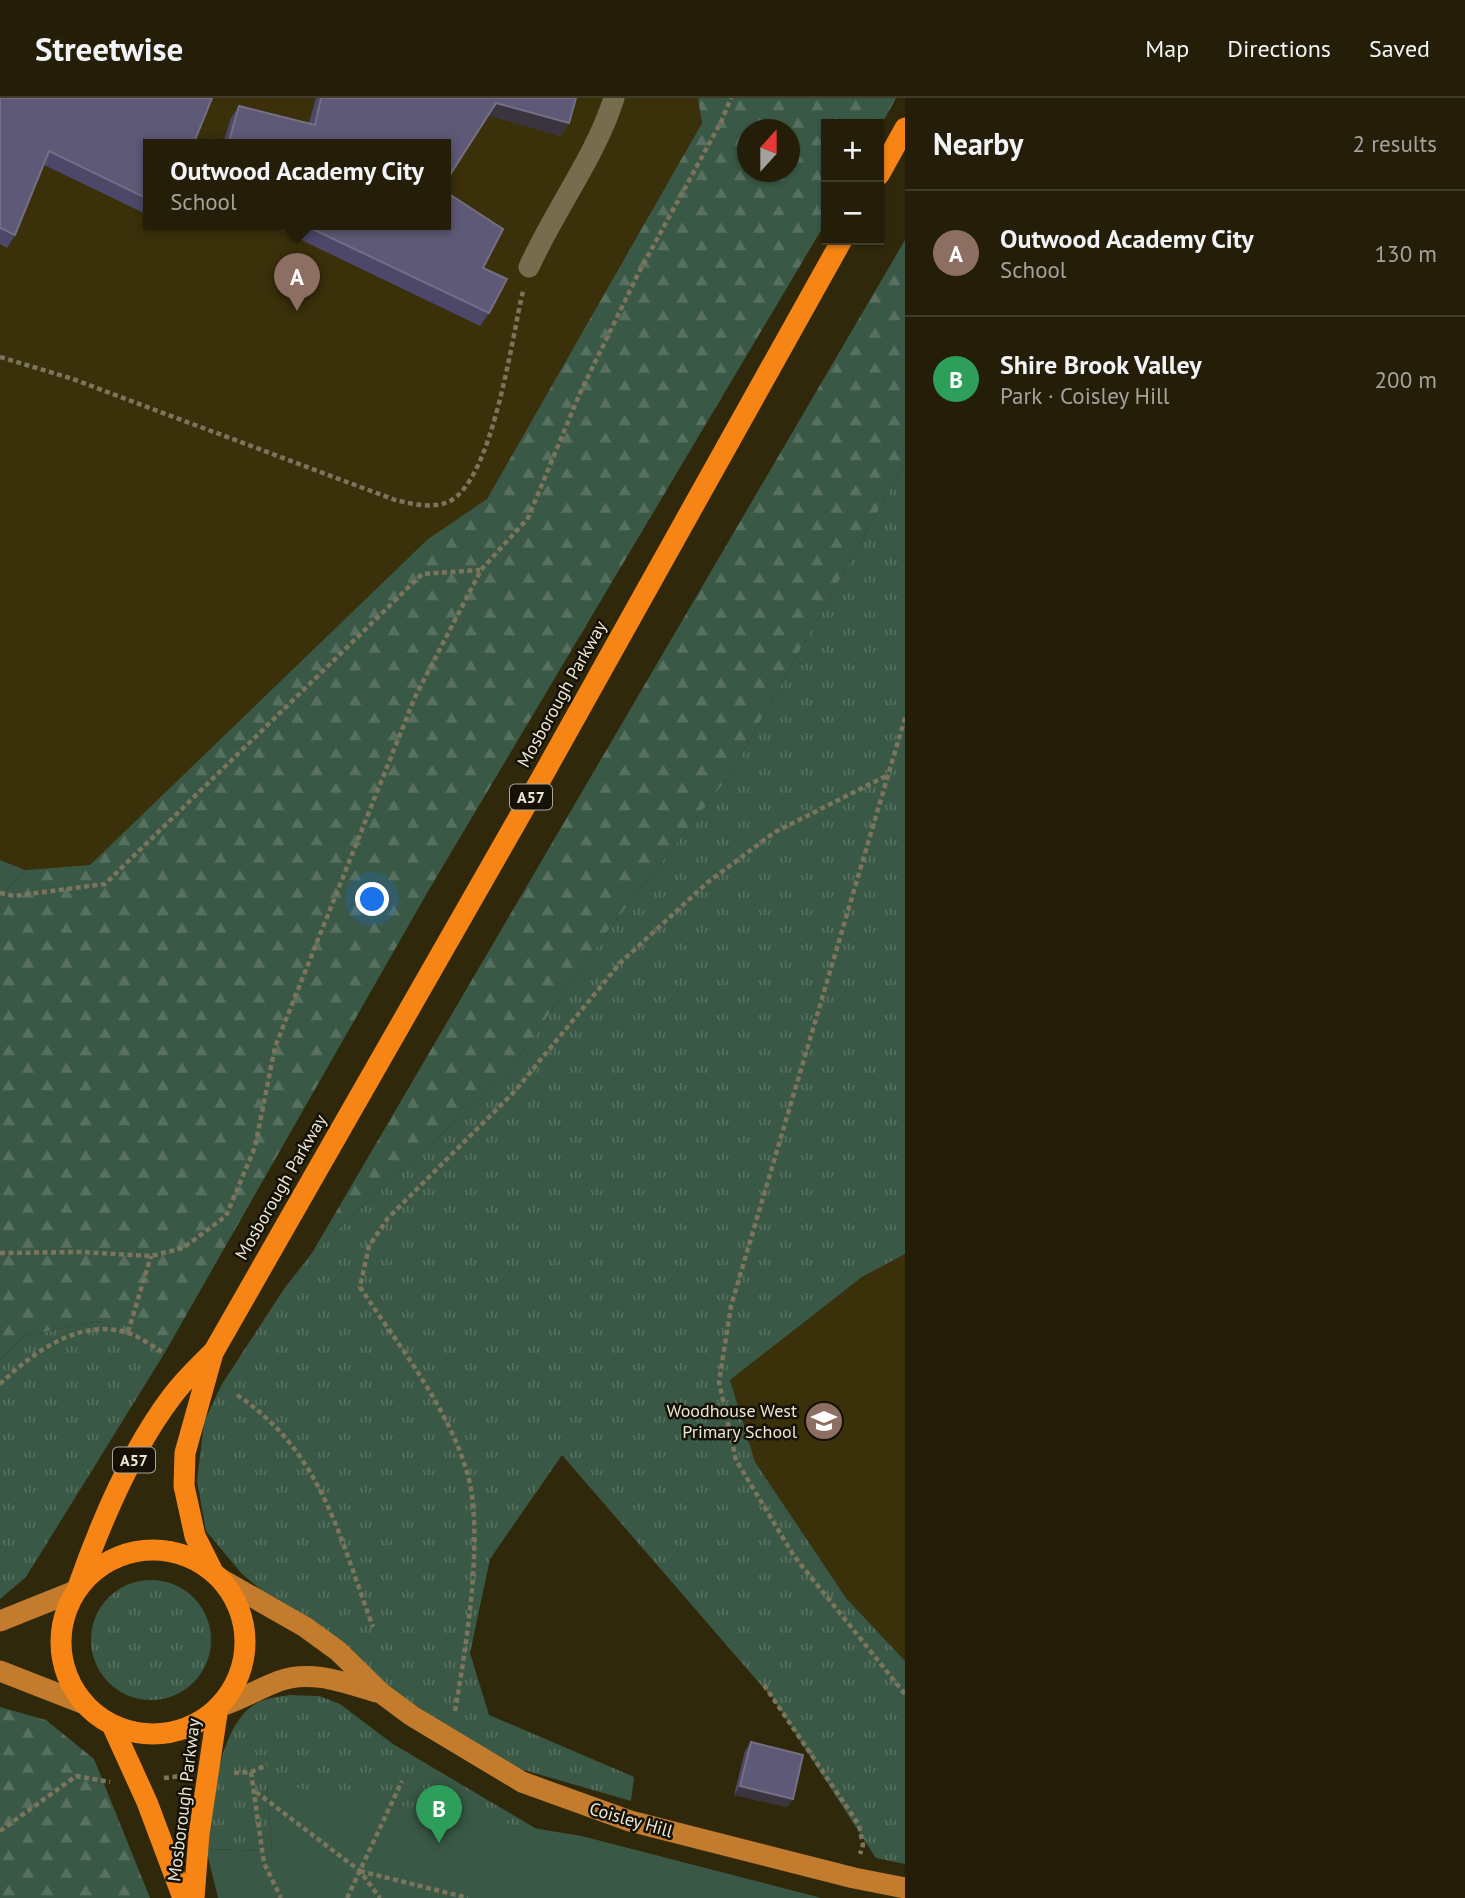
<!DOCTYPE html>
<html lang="en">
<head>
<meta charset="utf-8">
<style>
	body { margin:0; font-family:"PT Sans",sans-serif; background:#2c2712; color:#f1f3f6 }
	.controls { position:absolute; right:21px; top:21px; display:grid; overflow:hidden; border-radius:0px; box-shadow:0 2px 5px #0004 }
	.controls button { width:63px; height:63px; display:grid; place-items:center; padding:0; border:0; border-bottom:2px solid #413c29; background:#241e08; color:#f1f3f6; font:35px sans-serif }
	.compass { position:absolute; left:737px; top:21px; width:63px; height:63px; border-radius:50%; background:#241e08; box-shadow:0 2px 5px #0004; rotate:21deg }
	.you { position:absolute; left:373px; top:802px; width:24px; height:24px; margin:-18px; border:5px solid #fff; border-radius:50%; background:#1a73e8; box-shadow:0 0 0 10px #1a73e833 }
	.badge { display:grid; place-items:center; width:46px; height:46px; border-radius:50%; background:#8c9099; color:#fff; font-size:23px; font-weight:700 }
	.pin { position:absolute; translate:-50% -58px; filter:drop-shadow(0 2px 4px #0008) }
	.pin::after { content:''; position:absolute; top:37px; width:24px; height:21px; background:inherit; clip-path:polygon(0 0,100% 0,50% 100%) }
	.popup { position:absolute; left:143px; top:41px; width:308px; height:91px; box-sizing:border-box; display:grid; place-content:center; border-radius:0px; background:#241e08; filter:drop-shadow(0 2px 5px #0005); font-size:23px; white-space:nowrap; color:#a3a29c }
	.popup b { font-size:26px; color:#f1f3f6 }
	.popup::after { content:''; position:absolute; left:50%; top:100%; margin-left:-14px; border:14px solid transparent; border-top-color:#241e08 }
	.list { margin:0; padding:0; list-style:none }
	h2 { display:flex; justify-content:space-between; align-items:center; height:91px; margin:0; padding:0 28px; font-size:30px }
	h2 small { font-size:23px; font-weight:400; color:#a3a29c }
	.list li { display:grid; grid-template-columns:46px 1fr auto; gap:21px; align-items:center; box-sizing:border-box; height:126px; padding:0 28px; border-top:2px solid #413c29 }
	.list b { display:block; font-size:26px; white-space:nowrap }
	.list p { margin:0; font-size:23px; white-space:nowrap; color:#a3a29c }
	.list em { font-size:23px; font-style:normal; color:#a3a29c }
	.map { position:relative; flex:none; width:905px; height:1800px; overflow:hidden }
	header { display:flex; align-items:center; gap:42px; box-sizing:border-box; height:98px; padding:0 35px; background:#241e08; border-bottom:2px solid #413c29 }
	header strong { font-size:33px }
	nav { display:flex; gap:38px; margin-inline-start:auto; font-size:24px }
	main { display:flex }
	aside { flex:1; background:#241e08 }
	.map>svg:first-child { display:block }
</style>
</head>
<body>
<header>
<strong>Streetwise</strong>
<nav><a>Map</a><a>Directions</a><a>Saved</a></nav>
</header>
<main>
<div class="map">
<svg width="905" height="1800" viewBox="0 0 905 1800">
	<defs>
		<pattern id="grass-tufts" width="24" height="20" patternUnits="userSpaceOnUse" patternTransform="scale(1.75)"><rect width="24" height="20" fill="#3a5846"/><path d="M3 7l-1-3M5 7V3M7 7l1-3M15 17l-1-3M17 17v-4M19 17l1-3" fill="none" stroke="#577060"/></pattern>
		<pattern id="forest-firs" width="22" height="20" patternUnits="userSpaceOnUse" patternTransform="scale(1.75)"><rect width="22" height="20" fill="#3a5846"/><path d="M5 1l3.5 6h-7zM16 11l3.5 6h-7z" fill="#577060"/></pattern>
	</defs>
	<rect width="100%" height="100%" fill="#30280b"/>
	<path fill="#3a300a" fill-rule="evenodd" d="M0 0H698L702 24 487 401 428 441 90 767 25 772 0 762ZM148 47H446V127H148Z
		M905 1156V1563L846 1500 755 1364 730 1282 862 1179Z"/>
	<path fill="url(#grass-tufts)" d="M905 365V1156L862 1179 730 1282 755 1364 846 1500 905 1563V1766L876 1760 773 1601 562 1357 490 1461 470 1555 489 1617 634 1679 631 1703 510 1668 399 1608 242 1476 206 1433 197 1383 204 1324 222 1286 284 1191 312 1155 507 976 606 835 730 677Z
		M100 1223 164 1256 26 1479 0 1501V1262L24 1238Z
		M91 1542a60 60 0 1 1 120 0a60 60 0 1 1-120 0Z
		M289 1597 319 1598 340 1606 393 1646 540 1733 581 1738 821 1800 267 1686 272 1753 206 1751C212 1711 217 1627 257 1605 265 1600 279 1599 289 1597Z"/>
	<path fill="url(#forest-firs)" fill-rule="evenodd" d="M698 0H896L879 31V26H826V124L427 795 164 1256 100 1223 24 1238 0 1262V799L25 772 90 767 428 441 487 401 702 25ZM748 32H790V74H748Z
		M905 142V365L730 677 606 835 507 976 312 1155Z
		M0 1609 46 1622 94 1661 150 1800H0Z"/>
	<path fill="#3a5846" d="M0 762 25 772 0 799Z
		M267 1685 581 1738 821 1800H218L206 1751 272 1753Z"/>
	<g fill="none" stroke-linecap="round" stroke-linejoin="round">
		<path stroke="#7c755d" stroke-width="4.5" stroke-dasharray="5 3.5" stroke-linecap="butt" d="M0 259 70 280 395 402C413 406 431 411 448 404 493 384 512 238 523 193
			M905 620 731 1208 719 1284 736 1362 794 1458 905 1596
			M0 795 14 798 105 786 422 476 480 472
			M0 1155 82 1154 151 1158 183 1150 226 1118 255 1049 275 949 415 599 481 472 528 420 580 295 639 174 721 24 731 0
			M128 1234 151 1158
			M0 1286C32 1255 78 1221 125 1234 139 1238 152 1248 164 1255
			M237 1297C322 1354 339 1438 373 1529
			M764 1587 859 1727 863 1747 860 1756
			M455 1613C466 1550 485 1434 467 1374 447 1307 398 1247 360 1189L369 1148 388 1120 514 994 621 864 708 784 775 734 888 677
			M251 1674 264 1765 281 1800
			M234 1675 251 1674 267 1667
			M164 1680 183 1678
			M256 1694 360 1773 380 1800
			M0 1733 76 1678 110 1684
			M360 1773 468 1800
			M347 1800 402 1683"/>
		<path stroke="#766d4f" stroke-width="21" d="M529 169C555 111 595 60 614 0"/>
		<path stroke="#c37b2d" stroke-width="21" d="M221 1481 305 1529 338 1553 381 1595 412 1618 522 1684 630 1723 854 1780 905 1790
			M0 1523 75 1493
			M0 1573 82 1605
			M218 1609C240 1602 258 1591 279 1583 311 1571 346 1585 376 1594"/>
		<path stroke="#f68516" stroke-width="21" d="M879 77 905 30
			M61 1544a92 92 0 1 1 184 0a92 92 0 1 1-184 0Z
			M212 1472 195 1438 184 1388 185 1355 213 1255
			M79 1486C101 1424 133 1349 173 1297 185 1281 200 1267 214 1253L542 679 842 142
			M112 1627 147 1704 183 1800
			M194 1800 199 1736 218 1609"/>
	</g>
	<path fill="#4d486a" d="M0 0 148 47V117L44 67 15 137 7 150 0 146Z
		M316 0H576L569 25 560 38 488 17 446 47H212L215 42 223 45 231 20 239 8 309 25Z
		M270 127H446L483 170 489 215 480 228Z
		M751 1644 793 1701 787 1709 734 1697 745 1653Z"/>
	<path fill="#3a343f" d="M496 5 569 25 560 38 487 17Z
		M740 1688 793 1701 787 1709 734 1697Z"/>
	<path fill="#5e5976" stroke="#746f85" stroke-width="2" d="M0 0H212L193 47H148V101L49 53 15 137 0 130Z
		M321 0H576L569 25 496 5 446 83V47H228L239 8 315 27Z
		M215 42 227 47H214Z
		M446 94 503 131 483 170 507 181 489 215 304 127H446Z
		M751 1644 803 1657 793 1701 740 1688Z"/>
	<defs>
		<symbol id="school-disc" viewBox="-11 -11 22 22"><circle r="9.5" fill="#8d6e63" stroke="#151106"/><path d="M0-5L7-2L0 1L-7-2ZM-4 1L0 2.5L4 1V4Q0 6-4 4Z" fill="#fff"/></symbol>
	</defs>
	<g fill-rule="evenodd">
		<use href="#school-disc" x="802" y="1301" width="44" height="44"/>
	</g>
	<g text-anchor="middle" stroke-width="5" stroke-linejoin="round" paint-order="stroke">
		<g fill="#151106" stroke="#aba798" stroke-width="2">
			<rect x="510" y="686.5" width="42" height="25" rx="5"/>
			<rect x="113" y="1349.5" width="42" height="25" rx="5"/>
		</g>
		<g font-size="16" font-weight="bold" fill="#ebe7d6">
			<text x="531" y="705">A57</text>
			<text x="134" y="1368">A57</text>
		</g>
		<g font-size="18" fill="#ebe7d6" stroke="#151106">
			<text transform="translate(562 596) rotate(-61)" y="6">Mosborough Parkway</text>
			<text transform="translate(281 1089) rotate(-60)" y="6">Mosborough Parkway</text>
			<text transform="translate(184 1702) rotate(-83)" y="6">Mosborough Parkway</text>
			<text transform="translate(631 1722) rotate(16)" y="6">Coisley Hill</text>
		</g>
		<g font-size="18" fill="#ebe7d6" stroke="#151106" text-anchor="end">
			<text x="797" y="1319">Woodhouse West<tspan x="797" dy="21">Primary School</tspan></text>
		</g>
	</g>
</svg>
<div class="controls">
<button>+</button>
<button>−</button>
</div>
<svg class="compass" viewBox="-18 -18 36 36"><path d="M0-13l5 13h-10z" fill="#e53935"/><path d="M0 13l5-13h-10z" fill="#a3a29c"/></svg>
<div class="you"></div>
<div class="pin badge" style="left:297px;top:213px;background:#8d6e63">A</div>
<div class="popup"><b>Outwood Academy City</b>School</div>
<div class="pin badge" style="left:439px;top:1745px;background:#2e9e5b">B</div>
</div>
<aside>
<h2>Nearby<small>2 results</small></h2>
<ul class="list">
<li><span class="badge" style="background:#8d6e63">A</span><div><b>Outwood Academy City</b><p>School</p></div><em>130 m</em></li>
<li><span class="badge" style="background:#2e9e5b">B</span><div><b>Shire Brook Valley</b><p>Park · Coisley Hill</p></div><em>200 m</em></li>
</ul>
</aside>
</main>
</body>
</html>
